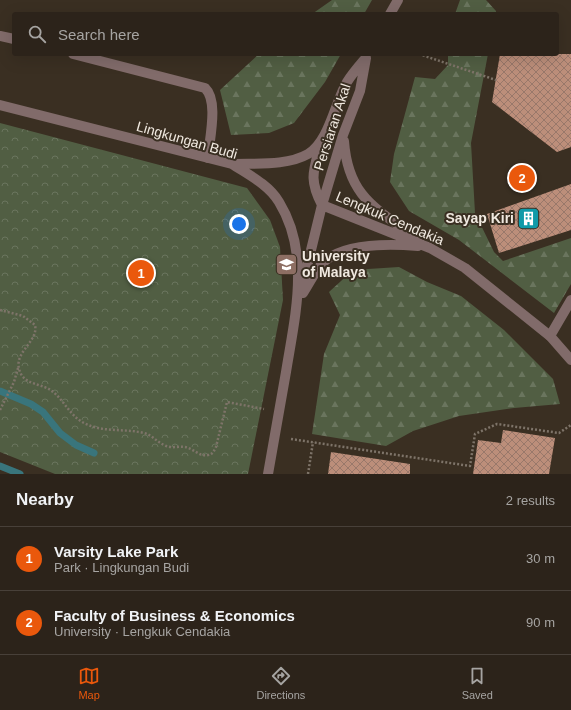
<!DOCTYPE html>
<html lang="en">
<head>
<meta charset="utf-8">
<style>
	body { margin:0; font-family:Arial,sans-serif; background:#342b23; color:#f1f3f6 }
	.you { position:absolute; left:239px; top:224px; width:14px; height:14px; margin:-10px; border:3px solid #fff; border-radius:50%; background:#1a73e8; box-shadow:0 0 0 6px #1a73e833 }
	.badge { display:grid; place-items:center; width:26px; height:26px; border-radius:50%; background:#ea580c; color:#fff; font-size:13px; font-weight:700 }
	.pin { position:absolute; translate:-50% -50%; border:2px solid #fff; box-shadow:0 1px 4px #0006 }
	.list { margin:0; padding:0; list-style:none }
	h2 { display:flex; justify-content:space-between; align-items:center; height:52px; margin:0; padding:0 16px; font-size:17px }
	h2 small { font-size:13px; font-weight:400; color:#a6a4a2 }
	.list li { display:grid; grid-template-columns:26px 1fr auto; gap:12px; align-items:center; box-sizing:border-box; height:64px; padding:0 16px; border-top:1px solid #484039 }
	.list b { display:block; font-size:15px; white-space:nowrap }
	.list p { margin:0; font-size:13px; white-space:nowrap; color:#a6a4a2 }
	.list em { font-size:13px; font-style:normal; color:#a6a4a2 }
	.icon { flex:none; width:22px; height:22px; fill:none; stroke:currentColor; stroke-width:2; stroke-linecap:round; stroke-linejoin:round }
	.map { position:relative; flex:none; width:571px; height:474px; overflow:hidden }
	.search { position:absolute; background:#2c231a; box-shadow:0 4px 16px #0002; left:12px; right:12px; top:12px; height:44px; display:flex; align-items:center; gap:10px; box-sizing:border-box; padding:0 14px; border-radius:4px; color:#a6a4a2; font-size:15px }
	.sheet { height:180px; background:#2c231a }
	nav { display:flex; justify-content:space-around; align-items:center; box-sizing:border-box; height:56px; border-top:1px solid #484039; background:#2c231a; font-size:11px; color:#a6a4a2 }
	nav a { display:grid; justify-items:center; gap:2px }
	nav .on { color:#ea580c }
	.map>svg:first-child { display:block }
</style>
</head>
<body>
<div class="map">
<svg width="571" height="474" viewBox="0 0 571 474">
	<defs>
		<pattern id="forest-firs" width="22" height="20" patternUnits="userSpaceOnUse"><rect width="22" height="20" fill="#515e43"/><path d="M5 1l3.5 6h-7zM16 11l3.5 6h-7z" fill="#6a755e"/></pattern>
		<pattern id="park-crowns" width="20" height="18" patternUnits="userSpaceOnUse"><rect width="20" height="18" fill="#515e43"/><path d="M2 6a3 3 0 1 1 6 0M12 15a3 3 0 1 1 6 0" fill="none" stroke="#6a755e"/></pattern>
		<pattern id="building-cross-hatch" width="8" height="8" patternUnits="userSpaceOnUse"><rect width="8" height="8" fill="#bc8e7a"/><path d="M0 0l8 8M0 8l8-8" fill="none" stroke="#99786a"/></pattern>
	</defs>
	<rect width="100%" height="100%" fill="#3a2f22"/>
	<path fill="url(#forest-firs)" d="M332 0H372L364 14H312Z
		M460 0H486L496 11V14H455Z
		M259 54H341L325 82 294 123 269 133 231 135 220 90Z
		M448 54H488L471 143 475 213 494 252 503 261 571 238V284L554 313 459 240 409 211 390 182 394 154 415 77 435 79 448 65Z
		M399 267 427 282 461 296 504 330 553 379 560 404 514 408 459 416 413 431 386 446 312 434 324 354 340 315 329 292 353 270Z"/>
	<path fill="url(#park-crowns)" d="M0 123 247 188 270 220 280 247 283 300 248 474H55L0 452Z"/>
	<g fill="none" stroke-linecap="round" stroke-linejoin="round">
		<path stroke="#39757c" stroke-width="7" d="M0 391 31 404 43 412 60 433 76 445 94 453
			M0 466 20 474"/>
	</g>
	<path fill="url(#building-cross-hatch)" d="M500 54H571V147L557 152 492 102Z
		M571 184V230L499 253 487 214Z
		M503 430 555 438 549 474H473L478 440 501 443Z
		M331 452 410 464V474H328Z"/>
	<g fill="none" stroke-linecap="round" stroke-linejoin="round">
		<path stroke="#7e7469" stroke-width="2.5" stroke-dasharray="2 2" stroke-linecap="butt" d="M419 54 496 80
			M0 310 23 316 35 325C39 343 10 353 21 374 27 385 43 384 52 391 64 400 70 416 84 423 103 433 123 428 144 433 152 435 157 442 164 445 171 449 178 446 185 447 193 448 199 457 208 455 212 455 214 451 216 447L227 402 264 409
			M0 410 14 382 18 368
			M291 439 470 466 475 434 497 424 559 433 571 425
			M308 474 313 442"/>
		<path stroke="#816b6a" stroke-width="10" d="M0 36 14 39
			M73 54 205 88C219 101 209 140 208 158
			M550 336 571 300"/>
		<path stroke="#816b6a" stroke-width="10" d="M390 14 398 0
			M0 105 232 164C249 175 269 185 279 202 311 254 295 316 286 372 280 406 274 440 268 474
			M344 141C348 196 375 208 415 237
			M321 142C314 170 308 178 322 205L430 248 465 268 550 336 571 360
			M232 164C256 163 287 166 308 154 329 142 335 102 347 82 352 74 358 67 364 60
			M302 287 322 205 343 135 360 91 366 58
			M303 293C309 284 314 273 321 265 340 242 392 244 418 246"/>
	</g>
	<defs>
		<symbol id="building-square" viewBox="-11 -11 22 22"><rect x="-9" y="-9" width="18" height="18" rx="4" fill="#0f9aa8" stroke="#3a2f22"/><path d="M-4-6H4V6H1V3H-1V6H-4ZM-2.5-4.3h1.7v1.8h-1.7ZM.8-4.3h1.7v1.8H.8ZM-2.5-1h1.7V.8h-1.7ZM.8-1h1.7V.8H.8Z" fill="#fff"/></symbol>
		<symbol id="university-square" viewBox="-11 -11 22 22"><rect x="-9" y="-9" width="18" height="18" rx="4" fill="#8d6e63" stroke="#3a2f22"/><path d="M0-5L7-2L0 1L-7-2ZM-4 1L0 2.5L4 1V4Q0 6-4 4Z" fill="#fff"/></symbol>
	</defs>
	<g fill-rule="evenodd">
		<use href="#building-square" x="516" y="206" width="25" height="25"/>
		<use href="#university-square" x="274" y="252" width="25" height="25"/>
	</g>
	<g text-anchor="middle" stroke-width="4" stroke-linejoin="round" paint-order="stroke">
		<g font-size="14" fill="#f0e9e0" stroke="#3a2f22">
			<text transform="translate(332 127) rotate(-72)" y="5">Persiaran Akal</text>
			<text transform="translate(187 140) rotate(16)" y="5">Lingkungan Budi</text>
			<text transform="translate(390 218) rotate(23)" y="5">Lengkuk Cendakia</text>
		</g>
		<g font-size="14" font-weight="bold" fill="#f0e9e0" stroke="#3a2f22" text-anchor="end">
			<text x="514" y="223">Sayap Kiri</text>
			<text x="302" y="261" text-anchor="start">University<tspan x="302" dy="16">of Malaya</tspan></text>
		</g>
	</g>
</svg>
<div class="you"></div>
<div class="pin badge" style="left:141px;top:273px">1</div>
<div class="pin badge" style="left:522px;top:178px">2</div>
<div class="search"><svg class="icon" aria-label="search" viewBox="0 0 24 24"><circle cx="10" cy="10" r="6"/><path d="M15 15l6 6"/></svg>Search here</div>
</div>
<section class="sheet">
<h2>Nearby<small>2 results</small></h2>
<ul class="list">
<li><span class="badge">1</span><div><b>Varsity Lake Park</b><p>Park · Lingkungan Budi</p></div><em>30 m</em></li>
<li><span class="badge">2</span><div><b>Faculty of Business &amp; Economics</b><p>University · Lengkuk Cendakia</p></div><em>90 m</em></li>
</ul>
</section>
<nav>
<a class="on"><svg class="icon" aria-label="map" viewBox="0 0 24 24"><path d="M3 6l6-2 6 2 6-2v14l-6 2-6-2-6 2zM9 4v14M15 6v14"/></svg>Map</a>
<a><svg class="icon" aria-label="directions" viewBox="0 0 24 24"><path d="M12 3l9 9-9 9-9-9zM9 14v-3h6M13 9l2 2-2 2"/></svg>Directions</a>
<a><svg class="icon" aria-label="saved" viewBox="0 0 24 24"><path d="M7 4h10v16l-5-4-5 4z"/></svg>Saved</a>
</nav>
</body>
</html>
